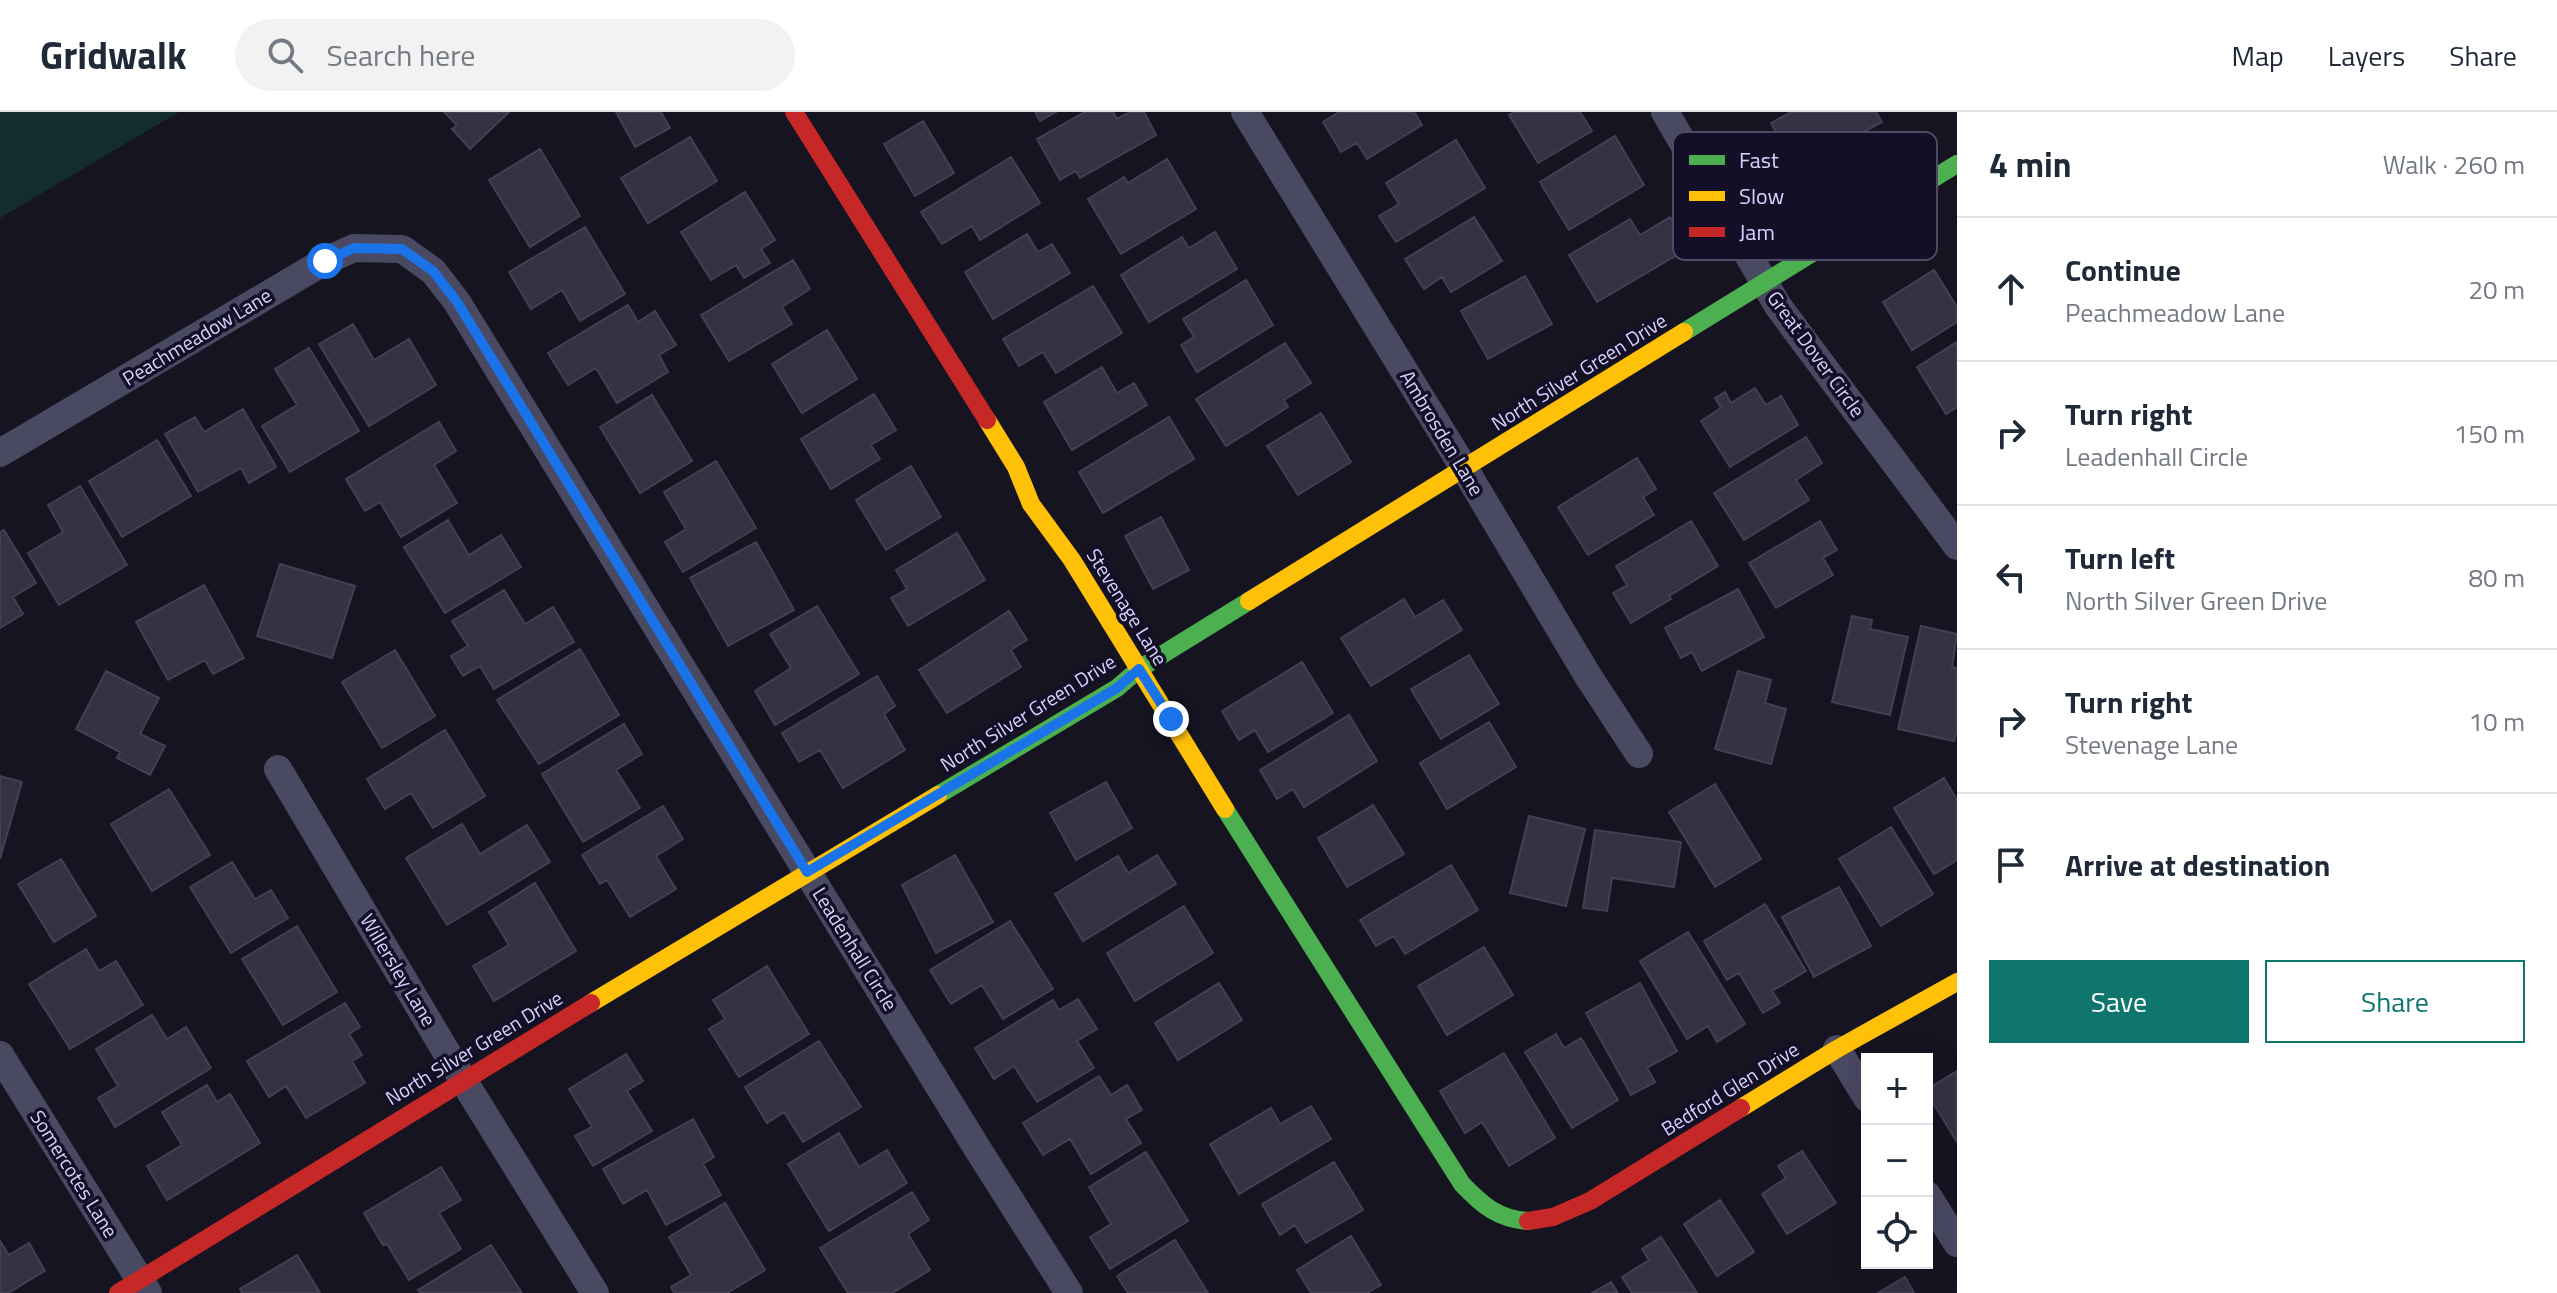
<!DOCTYPE html>
<html lang="en">
<head>
<meta charset="utf-8">
<style>
	body { margin:0; font-family:"Titillium Web",sans-serif; background:#f2f2f3; color:#1f2937 }
	.controls { position:absolute; right:24px; bottom:24px; display:grid; overflow:hidden; border-radius:0px; box-shadow:0 8px 32px #0002 }
	.controls button { width:72px; height:72px; display:grid; place-items:center; padding:0; border:0; border-bottom:2px solid #e0e1e3; background:#fff; color:#1f2937; font:40px sans-serif }
	.stop { position:absolute; width:24px; height:24px; margin:-18px; border:6px solid #1a73e8; border-radius:50%; background:#fff }
	.stop.end { background:#1a73e8; border-color:#fff; box-shadow:0 2px 8px #0008 }
	.list { margin:0; padding:0; list-style:none }
	h2 { display:flex; justify-content:space-between; align-items:center; height:104px; margin:0; padding:0 32px; font-size:34px }
	h2 small { font-size:26px; font-weight:400; color:#747a83 }
	.list li { display:grid; grid-template-columns:52px 1fr auto; gap:24px; align-items:center; box-sizing:border-box; height:144px; padding:0 32px; border-top:2px solid #e0e1e3 }
	.list b { display:block; font-size:30px; white-space:nowrap }
	.list p { margin:0; font-size:26px; white-space:nowrap; color:#747a83 }
	.list em { font-size:26px; font-style:normal; color:#747a83 }
	.actions { display:flex; gap:16px; padding:24px 32px }
	.actions a { flex:1; padding:18px 0; border:2px solid #0f766e; border-radius:0px; text-align:center; font-size:28px; color:#0f766e }
	.actions .main { background:#0f766e; color:#fff }
	.icon { flex:none; width:44px; height:44px; fill:none; stroke:currentColor; stroke-width:2; stroke-linecap:round; stroke-linejoin:round }
	.map { position:relative; flex:none; width:1957px; height:1181px; overflow:hidden }
	header { display:flex; align-items:center; gap:48px; box-sizing:border-box; height:112px; padding:0 40px; background:#fff; border-bottom:2px solid #e0e1e3 }
	header strong { font-size:38px }
	nav { display:flex; gap:44px; margin-inline-start:auto; font-size:28px }
	.search { width:560px; height:72px; background:#f2f2f3; display:flex; align-items:center; gap:20px; box-sizing:border-box; padding:0 28px; border-radius:44px; color:#747a83; font-size:30px }
	main { display:flex }
	aside { flex:1; background:#fff }
	.map>svg:first-child { display:block }
</style>
</head>
<body>
<header>
<strong>Gridwalk</strong>
<div class="search"><svg class="icon" aria-label="search" viewBox="0 0 24 24"><circle cx="10" cy="10" r="6"/><path d="M15 15l6 6"/></svg>Search here</div>
<nav><a>Map</a><a>Layers</a><a>Share</a></nav>
</header>
<main>
<div class="map">
<svg width="1957" height="1181" viewBox="0 0 1957 1181">
	<rect width="100%" height="100%" fill="#161421"/>
	<path fill="#132c2d" d="M0 0H179L0 106Z"/>
	<path fill="#343243" stroke="#433f54" stroke-width="2" d="M444 0H509L470 37 452 17 457 13Z
		M616 0H661L670 16 635 35Z
		M1035 0H1056L1040 9Z
		M1085 0H1113L1117 7 1130 0H1144L1156 23 1080 66 1076 59 1060 68 1037 27Z
		M1339 0H1414L1422 13 1367 47 1357 31 1341 40 1323 10Z
		M1514 0H1580L1592 19 1538 51 1509 3Z
		M1791 0H1876L1882 10 1795 56 1771 11Z
		M923 9 954 61 915 84 884 32Z
		M1615 24 1644 73 1569 118 1540 70Z
		M690 25 717 69 648 111 621 66Z
		M1456 28 1485 76 1396 130 1379 104 1399 92 1386 71Z
		M540 37 580 104 530 135 489 68Z
		M1011 45 1040 91 980 128 972 114 942 132 921 100Z
		M1167 47 1196 97 1121 142 1088 87 1124 65 1128 71Z
		M745 80 775 128 761 137 770 151 744 166 736 153 711 168 681 120Z
		M1474 105 1502 149 1451 180 1442 165 1424 177 1405 147Z
		M1670 105 1689 136 1597 190 1569 143 1630 107 1640 123Z
		M585 115 625 182 580 209 562 178 531 197 509 160Z
		M1215 120 1237 157 1149 210 1121 163 1182 125 1189 136Z
		M1027 122 1038 140 1052 132 1070 161 993 207 965 160Z
		M793 148 810 177 782 195 792 212 729 249 701 203Z
		M1934 158 1957 195V210L1912 238 1883 190Z
		M1525 164 1552 212 1488 247 1461 199Z
		M1246 168 1273 213 1197 260 1181 233 1194 225 1183 207Z
		M1093 174 1122 221 1056 261 1043 240 1019 254 1003 227Z
		M628 193 638 210 655 199 676 233 659 243 668 260 617 291 596 256 568 273 548 241Z
		M353 212 374 248 409 227 436 273 369 314 319 232Z
		M827 218 857 267 802 301 772 252Z
		M1957 230V295L1946 302 1917 255Z
		M1285 231 1311 271 1284 288 1288 295 1226 334 1196 287Z
		M309 236 359 319 290 360 262 314 297 293 275 257Z
		M1102 255 1117 281 1134 271 1147 293 1072 338 1044 290Z
		M1755 276 1766 293 1781 284 1798 313 1730 355 1701 309 1721 296 1715 286 1725 280 1731 291Z
		M874 282 896 318 871 333 880 347 831 377 801 327Z
		M652 283 692 349 640 381 600 315Z
		M243 297 276 355 249 371 241 356 198 380 165 322 195 305 204 320Z
		M1321 301 1351 350 1298 383 1267 334Z
		M1169 305 1194 347 1103 401 1079 360Z
		M439 310 456 339 434 353 457 391 401 425 380 390 365 399 346 367Z
		M1806 325 1822 351 1796 368 1809 388 1744 428 1714 381Z
		M157 328 191 384 122 425 89 369Z
		M1637 346 1656 377 1643 385 1654 403 1588 443 1558 395Z
		M716 349 756 416 683 460 665 430 686 417 664 380Z
		M911 354 941 405 886 438 856 388Z
		M80 374 127 453 59 493 28 441 63 420 48 393Z
		M1161 405 1189 458 1153 477 1125 424Z
		M448 408 469 443 501 423 521 455 445 501 404 435Z
		M1691 409 1718 454 1669 484 1671 487 1631 511 1613 481 1627 473 1616 454Z
		M1820 409 1837 438 1823 446 1833 463 1776 496 1749 451Z
		M4 418 36 471 13 485 23 502 0 516V420Z
		M957 421 985 468 908 514 891 486 907 477 896 458Z
		M756 430 794 498 728 534 690 466Z
		M280 452 355 474 332 546 257 524Z
		M204 473 244 546 213 562 205 548 168 568 136 510Z
		M1738 477 1764 525 1702 559 1692 540 1681 546 1665 516Z
		M504 478 525 512 553 495 574 530 494 577 480 554 463 564 451 544 468 534 452 509Z
		M1404 487 1415 505 1443 488 1462 518 1371 574 1341 526Z
		M817 494 859 562 775 613 755 579 791 556 770 522Z
		M1009 499 1027 528 1011 538 1021 555 947 601 919 558Z
		M1852 504 1872 508 1870 517 1908 525 1890 603 1832 590Z
		M1921 514 1957 522 1952 555 1957 556V616L1954 629 1898 617Z
		M580 537 619 603 539 652 497 588Z
		M395 538 435 604 382 636 342 570Z
		M1469 543 1499 592 1441 627 1411 577Z
		M1302 550 1333 601 1268 640 1255 618 1239 628 1222 599Z
		M106 559 159 586 140 622 165 634 150 663 117 646 120 640 76 617Z
		M1738 559 1771 568 1765 591 1786 597 1771 652 1715 637Z
		M877 564 895 594 884 602 905 638 843 676 820 638 799 650 782 621Z
		M1349 603 1377 649 1304 695 1293 677 1277 687 1260 658Z
		M1489 610 1516 655 1447 697 1420 651Z
		M624 612 642 642 616 658 640 696 583 730 542 662Z
		M445 618 485 684 433 716 411 681 385 697 367 667Z
		M0 664 22 670 0 747Z
		M1944 666 1957 688V748L1934 762 1894 696Z
		M1106 670 1132 716 1076 748 1050 701Z
		M1715 672 1761 747 1715 775 1669 700Z
		M169 677 210 743 152 779 111 712Z
		M1373 693 1404 742 1347 775 1318 726Z
		M663 694 683 727 656 744 676 777 630 805 607 768 600 772 582 743Z
		M1529 704 1585 717 1566 794 1510 781Z
		M462 712 480 742 527 713 550 750 447 813 406 746Z
		M1891 715 1933 782 1881 814 1839 747Z
		M1595 718 1681 730 1674 775 1612 766 1607 799 1583 796Z
		M955 743 993 810 936 841 902 773Z
		M1157 743 1176 772 1083 829 1055 782 1118 744 1128 761Z
		M61 747 96 804 54 830 18 772Z
		M232 750 255 787 271 778 288 806 231 841 190 775Z
		M1451 753 1478 798 1405 842 1394 824 1376 834 1360 808Z
		M535 771 576 839 494 889 473 854 509 833 489 800Z
		M1839 775 1871 834 1814 865 1782 805Z
		M1765 792 1806 859 1772 879 1780 891 1763 901 1739 861 1727 868 1704 829Z
		M1184 794 1213 841 1135 889 1107 841Z
		M1010 809 1053 877 1003 907 982 873 951 892 930 858Z
		M297 814 337 880 283 913 242 847Z
		M1688 820 1745 912 1717 930 1708 914 1687 927 1640 849Z
		M1484 835 1513 883 1447 923 1418 874Z
		M86 837 99 859 116 849 143 893 70 937 29 872Z
		M767 854 809 922 739 965 709 917 725 907 713 888Z
		M1219 871 1242 908 1178 948 1155 911Z
		M1640 871 1677 939 1647 956 1655 970 1631 983 1586 901Z
		M1078 887 1097 917 1077 929 1094 956 1037 990 1014 954 994 967 975 936 1053 888 1059 898Z
		M345 891 360 915 349 922 362 943 352 949 365 971 306 1006 286 974 269 985 247 949Z
		M152 903 167 927 186 915 211 956 115 1015 98 986 118 974 96 937Z
		M1556 922 1564 936 1581 926 1618 988 1572 1016 1525 940Z
		M819 929 861 995 803 1030 784 1000 767 1011 745 975Z
		M1504 941 1555 1026 1509 1054 1482 1010 1465 1021 1440 979Z
		M626 942 643 969 627 979 652 1019 593 1054 575 1024 592 1015 569 977Z
		M1957 959V1030L1927 981V977Z
		M1099 964 1111 983 1127 973 1142 998 1126 1007 1141 1031 1091 1062 1070 1027 1043 1043 1023 1011Z
		M207 973 217 990 230 982 260 1031 167 1088 147 1054 182 1033 162 1000Z
		M1311 994 1331 1027 1239 1082 1210 1032 1271 996 1280 1012Z
		M693 1007 714 1045 703 1052 721 1083 666 1113 647 1078 623 1092 603 1057Z
		M839 1021 859 1055 887 1038 907 1071 829 1119 788 1052Z
		M1802 1039 1836 1091 1787 1122 1762 1082 1786 1066 1778 1054Z
		M1146 1040 1188 1109 1110 1157 1090 1125 1111 1112 1089 1075Z
		M1334 1050 1363 1098 1306 1131 1295 1113 1280 1123 1262 1092Z
		M441 1055 461 1088 439 1101 461 1137 409 1168 387 1132 383 1133 364 1101Z
		M912 1080 929 1108 908 1122 930 1158 892 1181H848L820 1136Z
		M1720 1088 1754 1140 1717 1164 1684 1112Z
		M725 1091 765 1158 727 1181H674L671 1175 691 1163 669 1125Z
		M1351 1124 1381 1173 1367 1181H1311L1297 1158Z
		M1661 1125 1697 1181H1632L1622 1165 1649 1148 1642 1137Z
		M1175 1128 1208 1181H1128L1117 1164Z
		M0 1129 9 1143 29 1131 45 1159 8 1181H0Z
		M491 1133 522 1181H420L418 1178Z
		M297 1143 320 1181H242L240 1177Z
		M1905 1165 1914 1181H1878Z
		M1611 1170 1618 1181H1592Z"/>
	<g fill="none" stroke-linecap="round" stroke-linejoin="round">
		<path stroke="#4a4962" stroke-width="28" d="M1245 0 1464 356 1588 564 1639 642
			M1665 0 1778 194 1957 434
			M0 341 325 149 354 136 402 137 433 159 457 190 977 1036 1069 1181
			M278 657 463 968 595 1181
			M1837 937 1867 986
			M0 943 148 1181
			M1927 1083 1957 1131"/>
		<path stroke="#4caf50" stroke-width="18" d="M1684 220 1957 52
			M938 683 1117 576 1139 557 1249 489
			M1225 697 1462 1072C1482 1093 1498 1107 1528 1109"/>
		<path stroke="#ffc107" stroke-width="18" d="M987 308 1016 355 1031 392 1072 448 1225 697
			M1249 489 1684 220
			M591 891 938 683
			M1741 996 1837 937 1957 870"/>
		<path stroke="#c62828" stroke-width="18" d="M794 0 987 308
			M1528 1109 1553 1105 1590 1089 1741 996
			M118 1181 591 891"/>
	</g>
	<g fill="none" stroke-linecap="round" stroke-linejoin="round">
		<path stroke="#1a73e8" stroke-width="10" d="M325 149 354 136 402 137 433 159 457 190 807 760 1117 576 1139 557 1171 607"/>
	</g>
	<g text-anchor="middle" stroke-width="7" stroke-linejoin="round" paint-order="stroke">
		<g font-size="20" fill="#d9d4ff" stroke="#130f26">
			<text transform="translate(197 225) rotate(-31)" y="7">Peachmeadow Lane</text>
			<text transform="translate(1816 242) rotate(54)" y="7">Great Dover Circle</text>
			<text transform="translate(1579 260) rotate(-32)" y="7">North Silver Green Drive</text>
			<text transform="translate(1442 321) rotate(59)" y="7">Ambrosden Lane</text>
			<text transform="translate(1127 495) rotate(58)" y="7">Stevenage Lane</text>
			<text transform="translate(1028 601) rotate(-32)" y="7">North Silver Green Drive</text>
			<text transform="translate(855 837) rotate(58)" y="7">Leadenhall Circle</text>
			<text transform="translate(398 858) rotate(59)" y="7">Willersley Lane</text>
			<text transform="translate(474 936) rotate(-31)" y="7">North Silver Green Drive</text>
			<text transform="translate(1730 977) rotate(-32)" y="7">Bedford Glen Drive</text>
			<text transform="translate(74 1062) rotate(58)" y="7">Somercotes Lane</text>
		</g>
	</g>
	<rect x="1673" y="20" width="264" height="128" rx="12" fill="#130f26" stroke="#4e4a67" stroke-width="2"/>
	<rect x="1689" y="43" width="36" height="10" fill="#4caf50"/>
	<rect x="1689" y="79" width="36" height="10" fill="#ffc107"/>
	<rect x="1689" y="115" width="36" height="10" fill="#c62828"/>
	<g font-size="22" fill="#d9d4ff">
		<text x="1739" y="56">Fast</text>
		<text x="1739" y="92">Slow</text>
		<text x="1739" y="128">Jam</text>
	</g>
</svg>
<div class="controls">
<button>+</button>
<button>−</button>
<button><svg class="icon" aria-label="locate" viewBox="0 0 24 24"><circle cx="12" cy="12" r="6"/><path d="M12 2v4M12 18v4M2 12h4M18 12h4"/></svg></button>
</div>
<div class="stop" style="left:325px;top:149px"></div>
<div class="stop end" style="left:1171px;top:607px"></div>
</div>
<aside>
<h2>4 min<small>Walk · 260 m</small></h2>
<ul class="list">
<li><svg class="icon" aria-label="ahead" viewBox="0 0 24 24"><path d="M12 20V5M6 11l6-6 6 6"/></svg><div><b>Continue</b><p>Peachmeadow Lane</p></div><em>20 m</em></li>
<li><svg class="icon" aria-label="right" viewBox="0 0 24 24"><path d="M7 20v-9h11M14 6l5 5-5 5"/></svg><div><b>Turn right</b><p>Leadenhall Circle</p></div><em>150 m</em></li>
<li><svg class="icon" aria-label="left" viewBox="0 0 24 24"><path d="M17 20v-9H6M10 6l-5 5 5 5"/></svg><div><b>Turn left</b><p>North Silver Green Drive</p></div><em>80 m</em></li>
<li><svg class="icon" aria-label="right" viewBox="0 0 24 24"><path d="M7 20v-9h11M14 6l5 5-5 5"/></svg><div><b>Turn right</b><p>Stevenage Lane</p></div><em>10 m</em></li>
<li><svg class="icon" aria-label="arrive" viewBox="0 0 24 24"><path d="M6 21V4h12l-3 4 3 4H6"/></svg><div><b>Arrive at destination</b></div></li>
</ul>
<div class="actions"><a class="main">Save</a><a>Share</a></div>
</aside>
</main>
</body>
</html>
